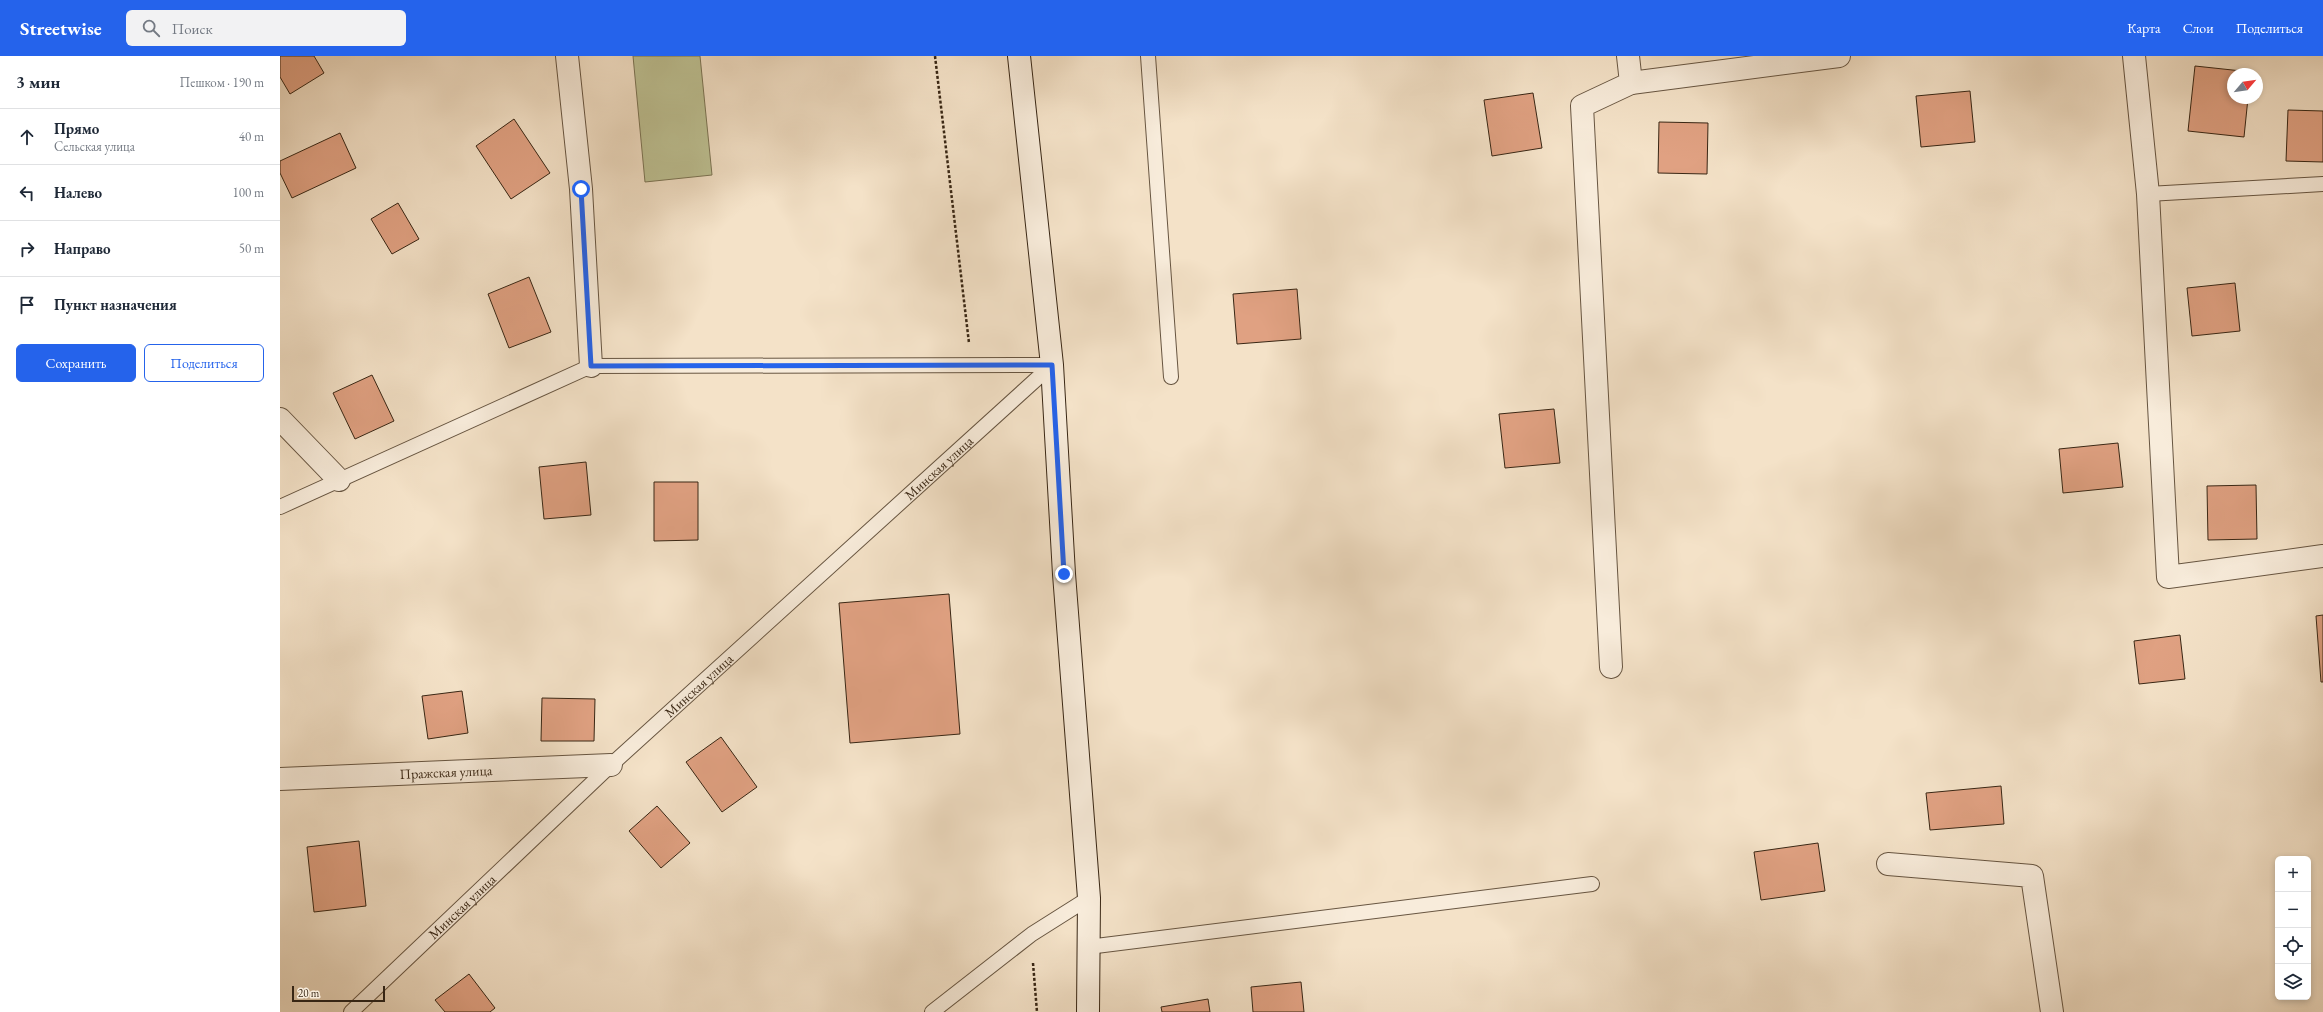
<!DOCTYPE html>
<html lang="ru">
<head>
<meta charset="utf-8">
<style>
	body { margin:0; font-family:"EB Garamond",serif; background:#f2f2f3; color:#1f2937 }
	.controls { position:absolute; right:12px; bottom:12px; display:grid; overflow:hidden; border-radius:6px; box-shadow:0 2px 6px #0003 }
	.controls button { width:36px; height:36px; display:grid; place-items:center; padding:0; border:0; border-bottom:1px solid #e0e1e3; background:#fff; color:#1f2937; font:20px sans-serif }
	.compass { position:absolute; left:1947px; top:12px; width:36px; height:36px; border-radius:50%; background:#fff; box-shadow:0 2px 6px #0003; rotate:61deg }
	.scale { position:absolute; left:12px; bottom:10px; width:93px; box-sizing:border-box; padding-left:4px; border:2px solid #382614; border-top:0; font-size:11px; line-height:14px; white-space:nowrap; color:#382614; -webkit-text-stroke:3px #f8ecdb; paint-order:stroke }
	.stop { position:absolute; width:12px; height:12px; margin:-9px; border:3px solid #2563eb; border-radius:50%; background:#fff }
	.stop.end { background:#2563eb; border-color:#fff; box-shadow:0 1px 4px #0008 }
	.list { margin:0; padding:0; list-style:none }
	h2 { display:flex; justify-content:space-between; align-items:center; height:52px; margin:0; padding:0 16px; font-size:17px }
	h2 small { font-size:13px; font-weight:400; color:#747a83 }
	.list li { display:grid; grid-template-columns:26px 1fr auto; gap:12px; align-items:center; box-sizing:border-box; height:56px; padding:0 16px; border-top:1px solid #e0e1e3 }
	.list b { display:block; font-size:15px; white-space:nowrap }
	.list p { margin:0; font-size:13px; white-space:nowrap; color:#747a83 }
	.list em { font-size:13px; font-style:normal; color:#747a83 }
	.actions { display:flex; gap:8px; padding:12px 16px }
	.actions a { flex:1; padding:9px 0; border:1px solid #2563eb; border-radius:6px; text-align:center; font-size:14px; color:#2563eb }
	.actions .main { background:#2563eb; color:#fff }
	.icon { flex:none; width:22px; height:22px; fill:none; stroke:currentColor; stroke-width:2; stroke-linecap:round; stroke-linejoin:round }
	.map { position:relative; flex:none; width:2043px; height:956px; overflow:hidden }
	header { display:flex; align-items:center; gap:24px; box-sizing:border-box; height:56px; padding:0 20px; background:#2563eb; color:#fff }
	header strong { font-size:19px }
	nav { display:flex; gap:22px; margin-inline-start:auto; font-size:14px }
	.search { width:280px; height:36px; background:#f2f2f3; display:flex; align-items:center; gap:10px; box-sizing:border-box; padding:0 14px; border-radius:6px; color:#747a83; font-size:15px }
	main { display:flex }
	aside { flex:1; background:#fff }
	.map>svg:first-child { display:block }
</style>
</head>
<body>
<header>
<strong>Streetwise</strong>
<div class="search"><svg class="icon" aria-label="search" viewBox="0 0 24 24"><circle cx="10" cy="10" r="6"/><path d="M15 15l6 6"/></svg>Поиск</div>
<nav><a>Карта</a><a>Слои</a><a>Поделиться</a></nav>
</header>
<main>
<aside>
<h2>3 мин<small>Пешком · 190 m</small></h2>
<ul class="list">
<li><svg class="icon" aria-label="ahead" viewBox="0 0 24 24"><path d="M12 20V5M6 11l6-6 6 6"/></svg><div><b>Прямо</b><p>Сельская улица</p></div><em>40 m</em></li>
<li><svg class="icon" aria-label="left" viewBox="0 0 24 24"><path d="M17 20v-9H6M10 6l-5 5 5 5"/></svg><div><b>Налево</b></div><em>100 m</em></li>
<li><svg class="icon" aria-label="right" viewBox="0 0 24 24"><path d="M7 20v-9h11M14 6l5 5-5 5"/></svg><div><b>Направо</b></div><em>50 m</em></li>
<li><svg class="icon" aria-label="arrive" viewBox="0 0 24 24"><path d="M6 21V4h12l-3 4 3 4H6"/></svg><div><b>Пункт назначения</b></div></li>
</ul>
<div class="actions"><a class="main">Сохранить</a><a>Поделиться</a></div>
</aside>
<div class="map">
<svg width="2043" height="956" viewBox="0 0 2043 956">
	<rect width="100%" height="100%" fill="#f4e2c8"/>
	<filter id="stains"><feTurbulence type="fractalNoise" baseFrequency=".005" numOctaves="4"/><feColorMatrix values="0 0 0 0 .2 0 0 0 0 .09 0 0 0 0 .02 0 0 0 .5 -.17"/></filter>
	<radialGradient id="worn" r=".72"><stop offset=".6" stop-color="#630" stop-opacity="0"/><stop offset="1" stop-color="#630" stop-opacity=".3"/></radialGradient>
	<path fill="#bec294" stroke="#7b7454" d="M353 0H420L432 119 365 126Z"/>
	<path fill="#e0a182" stroke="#382614" d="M0 0H34L44 17 10 38 0 21Z
		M1915 10 1971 16V18H1953V42H1968L1964 81 1908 75Z
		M1690 35 1695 86 1641 91 1636 40Z
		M1253 37 1262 92 1212 100 1204 44Z
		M2008 54 2043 55V106L2006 105Z
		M234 63 270 117 231 143 196 90Z
		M1379 66 1428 67 1427 118 1378 117Z
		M60 77 76 112 12 142 0 117V105Z
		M118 147 139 183 112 198 91 163Z
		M249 221 271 276 229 292 208 238Z
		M1955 227 1960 275 1912 280 1907 232Z
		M1017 233 1021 283 957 288 953 238Z
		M92 319 114 365 75 383 53 337Z
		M1274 353 1280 407 1225 412 1219 358Z
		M1838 387 1843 431 1783 437 1779 393Z
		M306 406 311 459 264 463 259 411Z
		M374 426H418V484L374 485Z
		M1976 429 1977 483 1928 484 1927 430Z
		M669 538 680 678 570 687 559 547Z
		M2043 559V626H2041L2036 560Z
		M1900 579 1905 623 1859 628 1854 585Z
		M182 635 188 677 148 683 142 640Z
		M262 642 315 643 314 685H261Z
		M441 681 477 731 442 756 406 706Z
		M1721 730 1724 768 1650 774 1646 737Z
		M377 750 410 787 381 812 349 775Z
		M79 785 86 850 34 856 27 791Z
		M1538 787 1545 835 1481 844 1474 796Z
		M189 918 215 952 210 956H165L155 944Z
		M1021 926 1024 956H973L971 931Z
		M928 943 930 956H882L881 951Z"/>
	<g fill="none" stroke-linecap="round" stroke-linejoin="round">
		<defs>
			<g id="lane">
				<path d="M868 0 891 321"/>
				<path d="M1868 138 2043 128"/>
				<path d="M0 451 311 310 772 309"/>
				<path d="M808 891 1312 828"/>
				<path id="s1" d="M71 956 331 709 772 309"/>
				<path d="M652 956 752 878 809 842"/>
			</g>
			<g id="street">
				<path d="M287 0 301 133 311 310"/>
				<path d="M1854 0 1868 138 1888 521 2043 500"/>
				<path d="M1351 27 1559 0"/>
				<path d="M0 363 59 424"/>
				<path d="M1331 611 1302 50 1351 27 1348 0"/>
				<path id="s2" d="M0 723 331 709"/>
				<path d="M1608 808 1752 820 1772 956"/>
			</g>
			<path id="secondary" d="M739 0 772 309 784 518 809 842 808 956"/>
		</defs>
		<use href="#lane" stroke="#675541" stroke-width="16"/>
		<use href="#street" stroke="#675541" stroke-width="24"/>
		<use href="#secondary" stroke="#382614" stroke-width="24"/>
		<path stroke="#382614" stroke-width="2.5" stroke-dasharray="3 2" stroke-linecap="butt" d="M655 0 689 287
			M753 907 757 956"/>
		<use href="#lane" stroke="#f8ecdb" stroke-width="14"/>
		<use href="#street" stroke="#f8ecdb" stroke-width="22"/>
		<use href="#secondary" stroke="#f8ecdb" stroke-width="22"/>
	</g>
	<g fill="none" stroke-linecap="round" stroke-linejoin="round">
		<path stroke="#2563eb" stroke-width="5" d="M301 133 311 310 772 309 784 518"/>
	</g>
	<g text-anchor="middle" stroke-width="3" stroke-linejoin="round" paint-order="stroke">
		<g font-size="14" fill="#382614" stroke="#f8ecdb">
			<text dy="5" stroke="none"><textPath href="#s1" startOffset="801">Минская улица</textPath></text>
			<text dy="5" stroke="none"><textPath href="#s1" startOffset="477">Минская улица</textPath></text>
			<text dy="5" stroke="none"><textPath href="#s2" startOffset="166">Пражская улица</textPath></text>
			<text dy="5" stroke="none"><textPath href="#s1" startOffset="153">Минская улица</textPath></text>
		</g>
	</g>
	<rect width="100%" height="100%" filter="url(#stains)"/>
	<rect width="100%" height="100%" fill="url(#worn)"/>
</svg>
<div class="controls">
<button>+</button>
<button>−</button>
<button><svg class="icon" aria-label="locate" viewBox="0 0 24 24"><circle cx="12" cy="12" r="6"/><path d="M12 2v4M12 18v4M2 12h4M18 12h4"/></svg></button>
<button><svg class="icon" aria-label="layers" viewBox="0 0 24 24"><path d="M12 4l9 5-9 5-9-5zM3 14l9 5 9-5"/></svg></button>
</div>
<svg class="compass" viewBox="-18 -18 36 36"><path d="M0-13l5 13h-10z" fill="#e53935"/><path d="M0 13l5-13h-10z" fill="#747a83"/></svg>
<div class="scale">20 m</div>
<div class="stop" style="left:301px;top:133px"></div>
<div class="stop end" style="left:784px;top:518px"></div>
</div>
</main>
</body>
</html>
